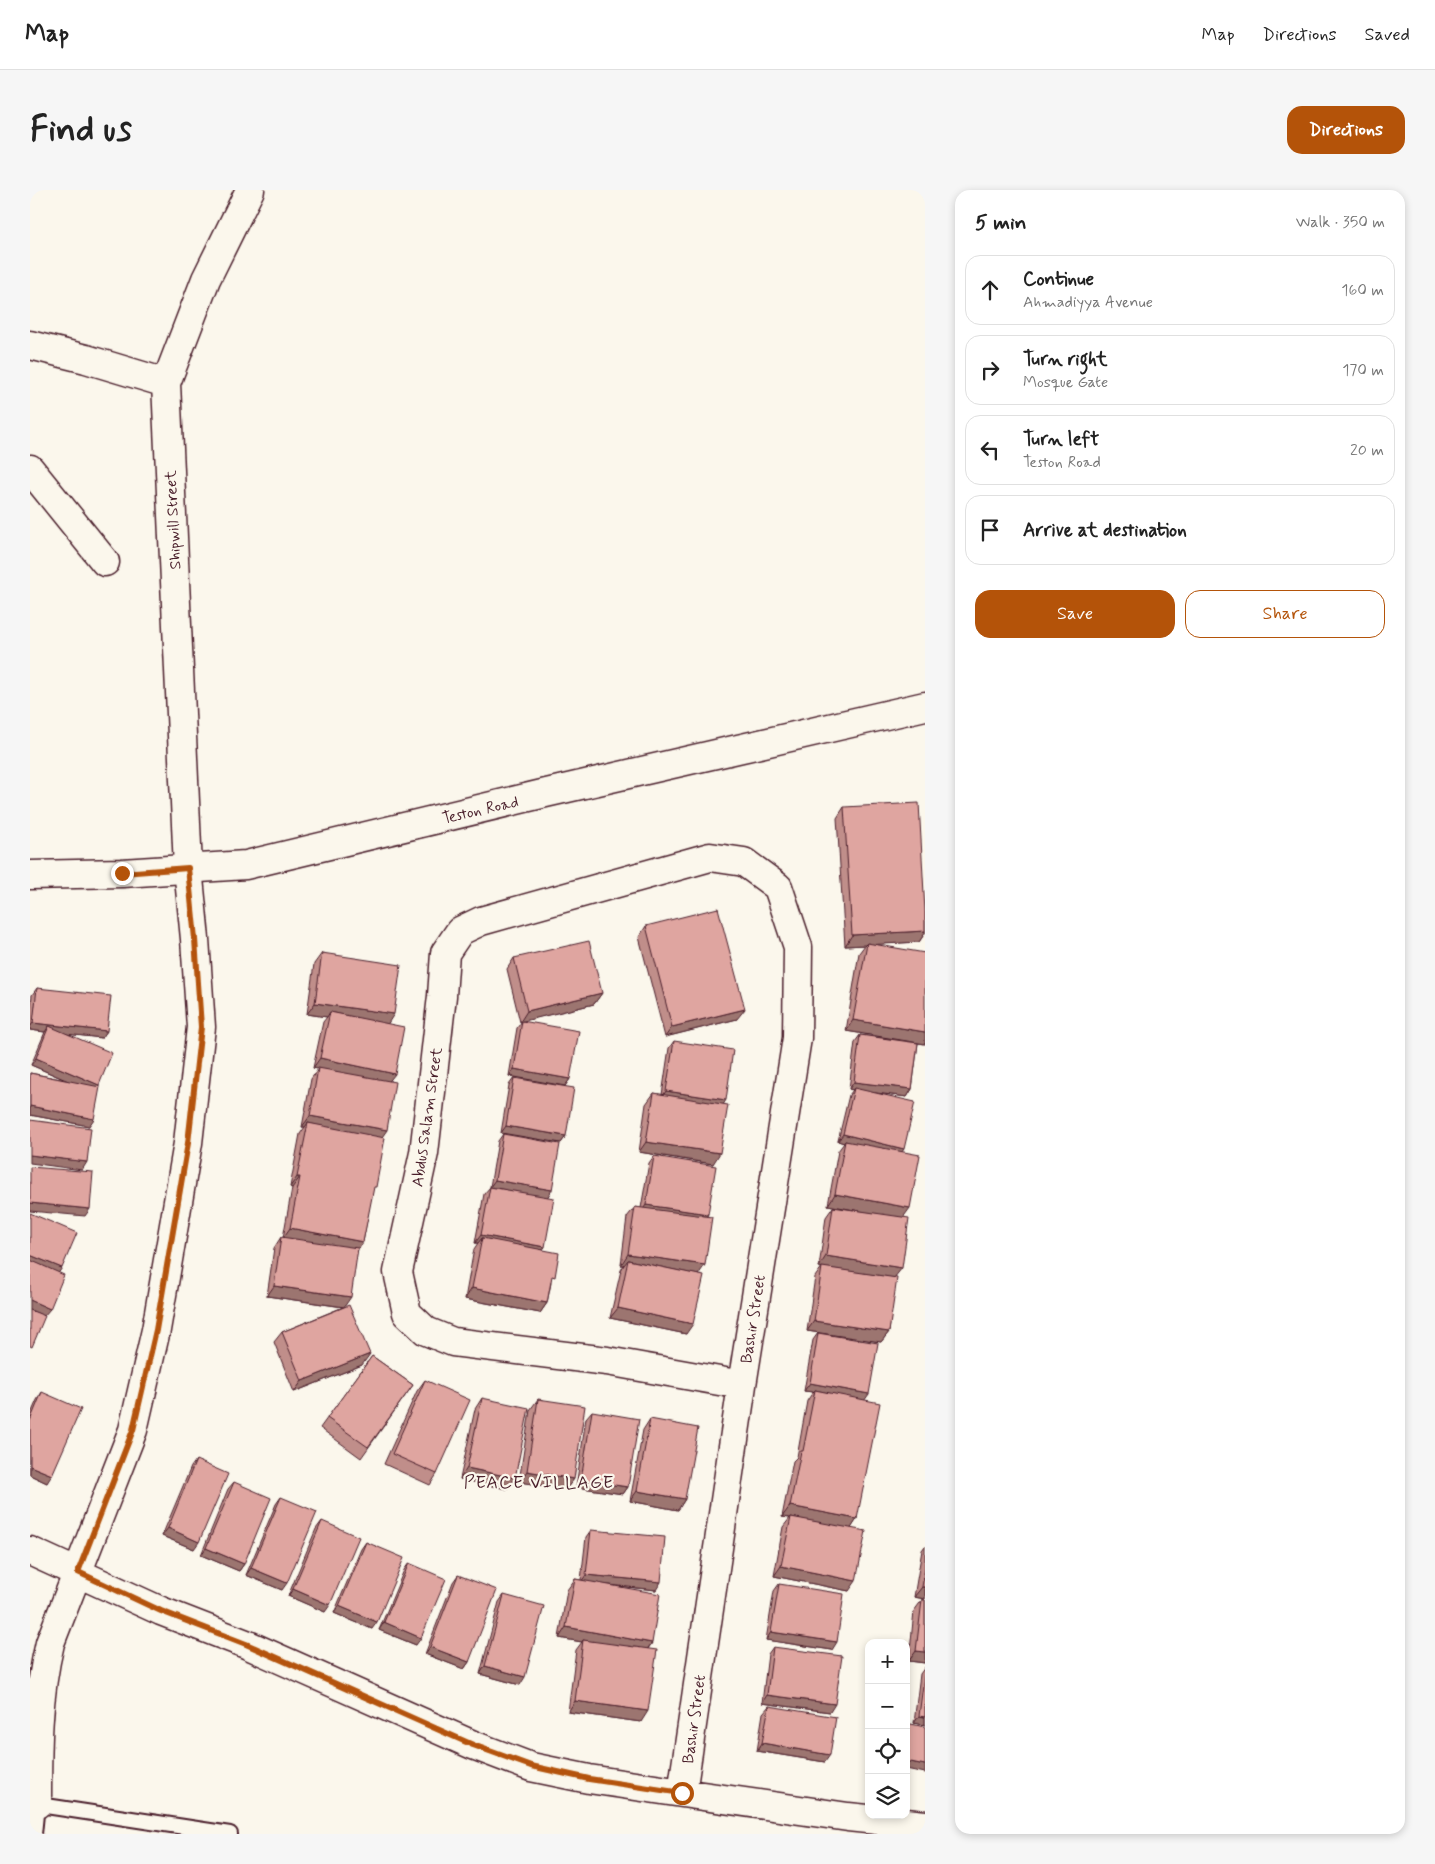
<!DOCTYPE html>
<html lang="en">
<head>
<meta charset="utf-8">
<style>
	body { margin:0; font-family:Mynerve,sans-serif; background:#f6f6f6; color:#222 }
	.controls { position:absolute; right:15px; bottom:15px; display:grid; overflow:hidden; border-radius:10px; box-shadow:0 2px 8px #0003 }
	.controls button { width:45px; height:45px; display:grid; place-items:center; padding:0; border:0; border-bottom:1px solid #e0e0e0; background:#fff; color:#222; font:25px sans-serif }
	.stop { position:absolute; width:15px; height:15px; margin:-11px; border:4px solid #b45309; border-radius:50%; background:#fff }
	.stop.end { background:#b45309; border-color:#fff; box-shadow:0 1px 5px #0008 }
	.list { margin:0; padding:0; list-style:none }
	h2 { display:flex; justify-content:space-between; align-items:center; height:65px; margin:0; padding:0 20px; font-size:21px }
	h2 small { font-size:16px; font-weight:400; color:#767676 }
	.list li { display:grid; grid-template-columns:32px 1fr auto; gap:15px; align-items:center; box-sizing:border-box; height:70px; margin:0 10px 10px; padding:0 10px; border:1px solid #e0e0e0; border-radius:15px }
	.list b { display:block; font-size:19px; white-space:nowrap }
	.list p { margin:0; font-size:16px; white-space:nowrap; color:#767676 }
	.list em { font-size:16px; font-style:normal; color:#767676 }
	.actions { display:flex; gap:10px; padding:15px 20px }
	.actions a { flex:1; padding:11px 0; border:1px solid #b45309; border-radius:15px; text-align:center; font-size:18px; color:#b45309 }
	.actions .main { background:#b45309; color:#fff }
	.icon { flex:none; width:28px; height:28px; fill:none; stroke:currentColor; stroke-width:2; stroke-linecap:round; stroke-linejoin:round }
	.map { position:relative; flex:none; width:895px; height:1644px; overflow:hidden; border-radius:15px }
	header { display:flex; align-items:center; gap:30px; box-sizing:border-box; height:70px; padding:0 25px; background:#fff; border-bottom:1px solid #e0e0e0 }
	header strong { font-size:24px }
	nav { display:flex; gap:28px; margin-inline-start:auto; font-size:18px }
	.intro { display:flex; align-items:center; justify-content:space-between; box-sizing:border-box; height:120px; padding:0 30px }
	h1 { margin:0; font-size:35px }
	.button { padding:12px 22px; border-radius:15px; background:#b45309; color:#fff; font-size:18px; font-weight:700 }
	main { display:flex; gap:30px; padding:0 30px }
	aside { flex:1; background:#fff; border-radius:15px; box-shadow:0 2px 8px #0003 }
	.map>svg:first-child { display:block }
</style>
</head>
<body>
<header>
<strong>Map</strong>
<nav><a>Map</a><a>Directions</a><a>Saved</a></nav>
</header>
<div class="intro"><h1>Find us</h1><a class="button">Directions</a></div>
<main>
<div class="map">
<svg width="895" height="1644" viewBox="0 0 895 1644">
	<rect width="100%" height="100%" fill="#fbf7ec"/>
	<filter id="ink" filterUnits="userSpaceOnUse"><feTurbulence type="fractalNoise" baseFrequency=".02" numOctaves="2"/><feDisplacementMap in="SourceGraphic" scale="10" xChannelSelector="R" yChannelSelector="G"/><feConvolveMatrix kernelMatrix="1 2 1 2 8 2 1 2 1" color-interpolation-filters="sRGB"/></filter>
	<g filter="url(#ink)">
		<g fill="none" stroke-linecap="round" stroke-linejoin="round">
			<defs>
				<path id="service" d="M3 1614 200 1644
					M4 1644 7 1614"/>
				<path id="minor" d="M0 155 56 169 136 193
					M0 279 75 372
					M0 1361 131 1421 216 1454 443 1555 501 1577 559 1589 652 1603 818 1627 895 1635
					M652 1603 712 1195 767 848 768 757 748 697 714 672 680 667 451 731 430 741 415 763 412 806 394 963 368 1082 377 1123 396 1141 423 1152 577 1171 712 1195
					M7 1614C7 1561 7 1505 20 1453L103 1240 126 1140 158 953 171 837 165 749 158 678 136 193 176 89 220 0"/>
				<path id="secondary" d="M0 685 92 683 216 675 516 603 895 516"/>
			</defs>
			<use href="#service" stroke="#4a1f2b" stroke-width="18"/>
			<use href="#minor" stroke="#4a1f2b" stroke-width="31"/>
			<use href="#secondary" stroke="#4a1f2b" stroke-width="31"/>
			<use href="#service" stroke="#fbf7ec" stroke-width="14"/>
			<use href="#minor" stroke="#fbf7ec" stroke-width="28"/>
			<use href="#secondary" stroke="#fbf7ec" stroke-width="28"/>
		</g>
		<path fill="#c08e8a" stroke="#4a1f2b" d="M814 617 895 722V743L889 752 846 754 895 854 888 853 882 899 877 907 840 902 872 962 874 1027 865 1088 859 1142 851 1152 777 1141 785 1087 792 1077H789L796 1027 803 1017 825 1020 798 1015 808 961 814 953 808 951 819 905 823 900 819 899 825 852 830 845 878 851 816 841 829 763 835 755 815 756 807 628Z
			M616 736 707 829 635 847 609 747Z
			M292 763 357 834 360 891 352 948 333 1052 328 1059 314 1117 332 1175 264 1202 244 1152 252 1142 313 1117 237 1106 244 1058 251 1047 253 1048 262 998 260 997 270 944 275 937H272L281 889 288 879 283 878 293 832 297 827 277 824 284 774Z
			M484 768 572 803 564 814 492 831 540 889 535 896 479 886 487 838 492 831 490 832 477 779Z
			M7 798 77 841 72 848 38 844 68 896 59 936 0 925V883L36 890 1 875 15 842 0 840V824L2 805Z
			M644 851 693 914 683 974 609 962 616 914 624 903 632 905 639 858Z
			M484 888 536 946 531 953 471 943 479 895Z
			M473 944 517 1007 513 1060 521 1093 517 1113 510 1123 435 1109 444 1059 448 1053H445L454 1004 460 997 468 951Z
			M624 966 678 1024 676 1027 668 1085 656 1144 580 1128 591 1080 594 1075H591L597 1027 605 1017 611 1018 619 973Z
			M788 1143 834 1210 827 1329 821 1338 819 1401 744 1386 753 1337 760 1328 752 1327 763 1271 767 1267 777 1211 783 1202 774 1201 783 1150Z
			M342 1166 383 1195 331 1268 290 1238Z
			M395 1190 407 1284 400 1295 354 1274 387 1201Z
			M12 1202 17 1293 0 1285V1226L7 1210Z
			M452 1208 485 1288 477 1299 430 1289 445 1219Z
			M508 1209 544 1289 536 1299 489 1292 500 1220Z
			M562 1221 598 1297 593 1304 546 1297 556 1228Z
			M620 1229 655 1309 648 1320 600 1311 613 1240Z
			M166 1270 164 1359 132 1346 161 1277Z
			M204 1292 214 1374 209 1381 171 1365 198 1299Z
			M251 1307 252 1400 216 1385 246 1314Z
			M292 1331 295 1422 258 1406 286 1339Z
			M561 1340 626 1400 576 1395 622 1453 618 1459 611 1532 538 1522 546 1460 552 1452 529 1448 537 1400 545 1389 551 1390 556 1347Z
			M336 1352 342 1439 304 1423 331 1359Z
			M895 1356V1409L884 1407 892 1360Z
			M379 1373 386 1455 349 1440 374 1380Z
			M428 1385 439 1472 434 1479 395 1464 423 1392Z
			M749 1394 802 1460 736 1450 744 1401Z
			M474 1405 490 1495 450 1484 469 1412Z
			M892 1410H895V1473L879 1471 884 1421Z
			M743 1457 800 1522 732 1513 738 1464Z
			M895 1477V1535L884 1533 890 1484Z
			M739 1516 795 1572 727 1561 733 1523Z"/>
		<path fill="#9c7470" stroke="#4a1f2b" d="M895 741V743L889 752 836 755 837 753 835 755 815 756 822 745Z
			M572 803 564 814 490 832 497 821Z
			M285 813 364 824 357 835 300 822 297 827 277 824Z
			M715 819 707 829 635 847 642 837Z
			M823 830 895 842V854L816 841Z
			M3 833 77 841 72 848 17 842 19 836 15 842 0 840V837Z
			M6 868 69 895 64 902 1 875Z
			M290 868 365 884 357 894 283 878Z
			M484 879 540 889 535 896 479 886Z
			M824 892 882 899 877 907 823 900 824 898 823 900 819 899Z
			M636 901 696 910 691 918 631 909Z
			M0 916 64 929 59 936 0 925Z
			M280 926 357 940 350 950 278 933 275 937H272Z
			M476 936 536 946 531 953 471 943Z
			M813 944 874 959 869 966 815 951 814 953 808 951Z
			M616 952 690 963 683 974 609 962Z
			M0 965 57 972 52 980 0 973Z
			M267 987H270L262 998 260 997Z
			M465 990 522 1000 517 1008 460 997Z
			M805 1004 880 1018 872 1029 798 1015Z
			M0 1013 60 1019 55 1026 0 1021Z
			M616 1015 678 1024 673 1032 611 1022Z
			M260 1038 333 1052 325 1062 253 1048Z
			M451 1045 515 1057 509 1064 452 1048 448 1053H445Z
			M598 1064 675 1075 668 1085 598 1070 594 1075H591Z
			M0 1065 32 1078 27 1085 0 1074Z
			M796 1066 872 1078 864 1088 789 1077Z
			M244 1096 321 1107 314 1117 237 1106Z
			M442 1098 517 1113 510 1123 435 1109Z
			M0 1110 20 1119 14 1126 0 1120Z
			M588 1118 663 1134 656 1144 580 1128Z
			M784 1131 859 1142 851 1152 777 1141Z
			M340 1164 332 1175 264 1202 272 1191Z
			M780 1193 839 1204 834 1211 785 1200 783 1202 774 1201Z
			M0 1276 22 1285 17 1293 0 1285Z
			M437 1278 485 1288 477 1299 430 1289Z
			M497 1281 544 1289 536 1299 489 1292Z
			M551 1290 598 1297 593 1304 546 1297Z
			M607 1301 655 1309 648 1320 600 1311Z
			M760 1316 827 1329 820 1340 761 1327 760 1328 752 1327Z
			M138 1338 169 1352 164 1359 132 1346Z
			M176 1358 214 1374 209 1381 171 1365Z
			M751 1376 826 1391 819 1401 744 1386Z
			M221 1378 257 1393 252 1400 216 1385Z
			M556 1385 631 1392 626 1400 551 1392Z
			M892 1397H895V1409L884 1407Z
			M263 1399 300 1415 295 1422 258 1406Z
			M309 1416 347 1432 342 1439 304 1423Z
			M354 1432 391 1448 386 1455 349 1440Z
			M536 1437 622 1453 614 1463 553 1450 552 1452 529 1448Z
			M741 1442 807 1452 802 1460 736 1450Z
			M400 1457 439 1472 434 1479 395 1464Z
			M886 1461 895 1462V1473L879 1471Z
			M455 1476 495 1487 490 1495 450 1484Z
			M737 1505 805 1514 800 1522 732 1513Z
			M545 1511 618 1521 611 1532 538 1522Z
			M889 1526 895 1527V1535L884 1533Z
			M732 1553 800 1565 795 1572 727 1561Z
			M876 1571 895 1575V1583L876 1579Z"/>
		<path fill="#dfa5a0" stroke="#4a1f2b" d="M889 613 895 722V741L822 745 814 617Z
			M688 718 715 819 642 837 616 736Z
			M559 751 572 803 497 821 484 768Z
			M837 753 895 763V842L823 830Z
			M292 763 371 775 364 824 285 813Z
			M7 798 81 806 77 841 3 833Z
			M300 822 374 837 365 884 290 868Z
			M492 831 549 841 540 889 484 879Z
			M19 836 82 863 69 895 6 868Z
			M830 845 888 853 882 899 824 892Z
			M644 851 703 860 696 910 636 901Z
			M288 878 365 892 357 940 280 926Z
			M0 883 70 897 64 929 0 916Z
			M484 888 544 898 536 946 476 936Z
			M824 898 885 912 874 959 813 944Z
			M624 903 698 915 690 963 616 952Z
			M0 930 61 938 57 972 0 965Z
			M278 933 355 948 346 997H344L333 1052 260 1038 270 987H267Z
			M473 944 530 954 522 1000 465 990Z
			M815 951 890 965 880 1018 805 1004Z
			M624 966 686 976 678 1024 616 1015Z
			M0 977 63 982 60 1019 0 1013Z
			M460 997 524 1008 515 1057 451 1045Z
			M605 1017 682 1027 675 1075 598 1064Z
			M803 1017 879 1028 872 1078 796 1066Z
			M0 1023 47 1043 32 1078 0 1065Z
			M251 1047 328 1058 321 1107 244 1096Z
			M452 1048 529 1063 525 1087 522 1086 517 1113 442 1098Z
			M0 1070 34 1085 20 1119 0 1110Z
			M598 1070 674 1086 663 1134 588 1118Z
			M792 1077 867 1088 859 1142 784 1131Z
			M319 1115 340 1164 272 1191 252 1142Z
			M0 1120 15 1126 2 1157 0 1156Z
			M788 1143 848 1153 839 1204 780 1193Z
			M342 1166 383 1195 338 1257 297 1228Z
			M395 1190 440 1210 407 1284 362 1264Z
			M785 1200 850 1213 827 1329 760 1316 771 1261H773Z
			M12 1202 51 1219 22 1285 0 1276V1231Z
			M452 1208 499 1218 485 1288 437 1278Z
			M508 1209 555 1216 544 1289 497 1281Z
			M562 1221 609 1229 598 1297 551 1290Z
			M620 1229 668 1238 655 1309 607 1301Z
			M166 1270 198 1284 169 1352 138 1338Z
			M204 1292 241 1308 214 1374 176 1358Z
			M251 1307 287 1322 257 1393 221 1378Z
			M761 1327 836 1341 826 1391 751 1376Z
			M292 1331 329 1347 300 1415 263 1399Z
			M561 1340 635 1347 631 1392 556 1385Z
			M336 1352 374 1368 347 1432 309 1416Z
			M379 1373 416 1389 391 1448 354 1432Z
			M895 1378V1397H892Z
			M428 1385 467 1400 439 1472 400 1457Z
			M545 1389 630 1404 622 1453 536 1437Z
			M749 1394 814 1404 807 1452 741 1442Z
			M474 1405 514 1416 495 1487 455 1476Z
			M892 1410H895V1462L886 1461Z
			M553 1450 627 1460 618 1521 545 1511Z
			M743 1457 812 1466 805 1514 737 1505Z
			M895 1479V1527L889 1526Z
			M739 1516 806 1527 800 1565 732 1553Z
			M876 1533 895 1537V1575L876 1571Z"/>
	</g>
	<g fill="none" stroke-linecap="round" stroke-linejoin="round" filter="url(#ink)">
		<path stroke="#b45309" stroke-width="6" d="M92 683 158 678 165 749 171 837 158 953 126 1140 103 1240 48 1382 131 1421 216 1454 443 1555 501 1576 559 1589 652 1603"/>
	</g>
	<g text-anchor="middle" stroke-width="4.5" stroke-linejoin="round" paint-order="stroke">
		<g font-size="16" fill="#4a1f2b" stroke="#fbf7ec">
			<text transform="translate(142 330) rotate(-93)" y="6">Shipwill Street</text>
			<text transform="translate(450 619) rotate(-13)" y="6">Teston Road</text>
			<text transform="translate(396 927) rotate(-82)" y="6">Abdus Salam Street</text>
			<text transform="translate(722 1129) rotate(-81)" y="6">Bashir Street</text>
			<text transform="translate(663 1529) rotate(-82)" y="6">Bashir Street</text>
		</g>
		<g font-size="18" letter-spacing="1" fill="#4a1f2b" stroke="#fbf7ec">
			<text x="509" y="1298">PEACE VILLAGE</text>
		</g>
	</g>
</svg>
<div class="controls">
<button>+</button>
<button>−</button>
<button><svg class="icon" aria-label="locate" viewBox="0 0 24 24"><circle cx="12" cy="12" r="6"/><path d="M12 2v4M12 18v4M2 12h4M18 12h4"/></svg></button>
<button><svg class="icon" aria-label="layers" viewBox="0 0 24 24"><path d="M12 4l9 5-9 5-9-5zM3 14l9 5 9-5"/></svg></button>
</div>
<div class="stop" style="left:652px;top:1603px"></div>
<div class="stop end" style="left:92px;top:683px"></div>
</div>
<aside>
<h2>5 min<small>Walk · 350 m</small></h2>
<ul class="list">
<li><svg class="icon" aria-label="ahead" viewBox="0 0 24 24"><path d="M12 20V5M6 11l6-6 6 6"/></svg><div><b>Continue</b><p>Ahmadiyya Avenue</p></div><em>160 m</em></li>
<li><svg class="icon" aria-label="right" viewBox="0 0 24 24"><path d="M7 20v-9h11M14 6l5 5-5 5"/></svg><div><b>Turn right</b><p>Mosque Gate</p></div><em>170 m</em></li>
<li><svg class="icon" aria-label="left" viewBox="0 0 24 24"><path d="M17 20v-9H6M10 6l-5 5 5 5"/></svg><div><b>Turn left</b><p>Teston Road</p></div><em>20 m</em></li>
<li><svg class="icon" aria-label="arrive" viewBox="0 0 24 24"><path d="M6 21V4h12l-3 4 3 4H6"/></svg><div><b>Arrive at destination</b></div></li>
</ul>
<div class="actions"><a class="main">Save</a><a>Share</a></div>
</aside>
</main>
</body>
</html>
